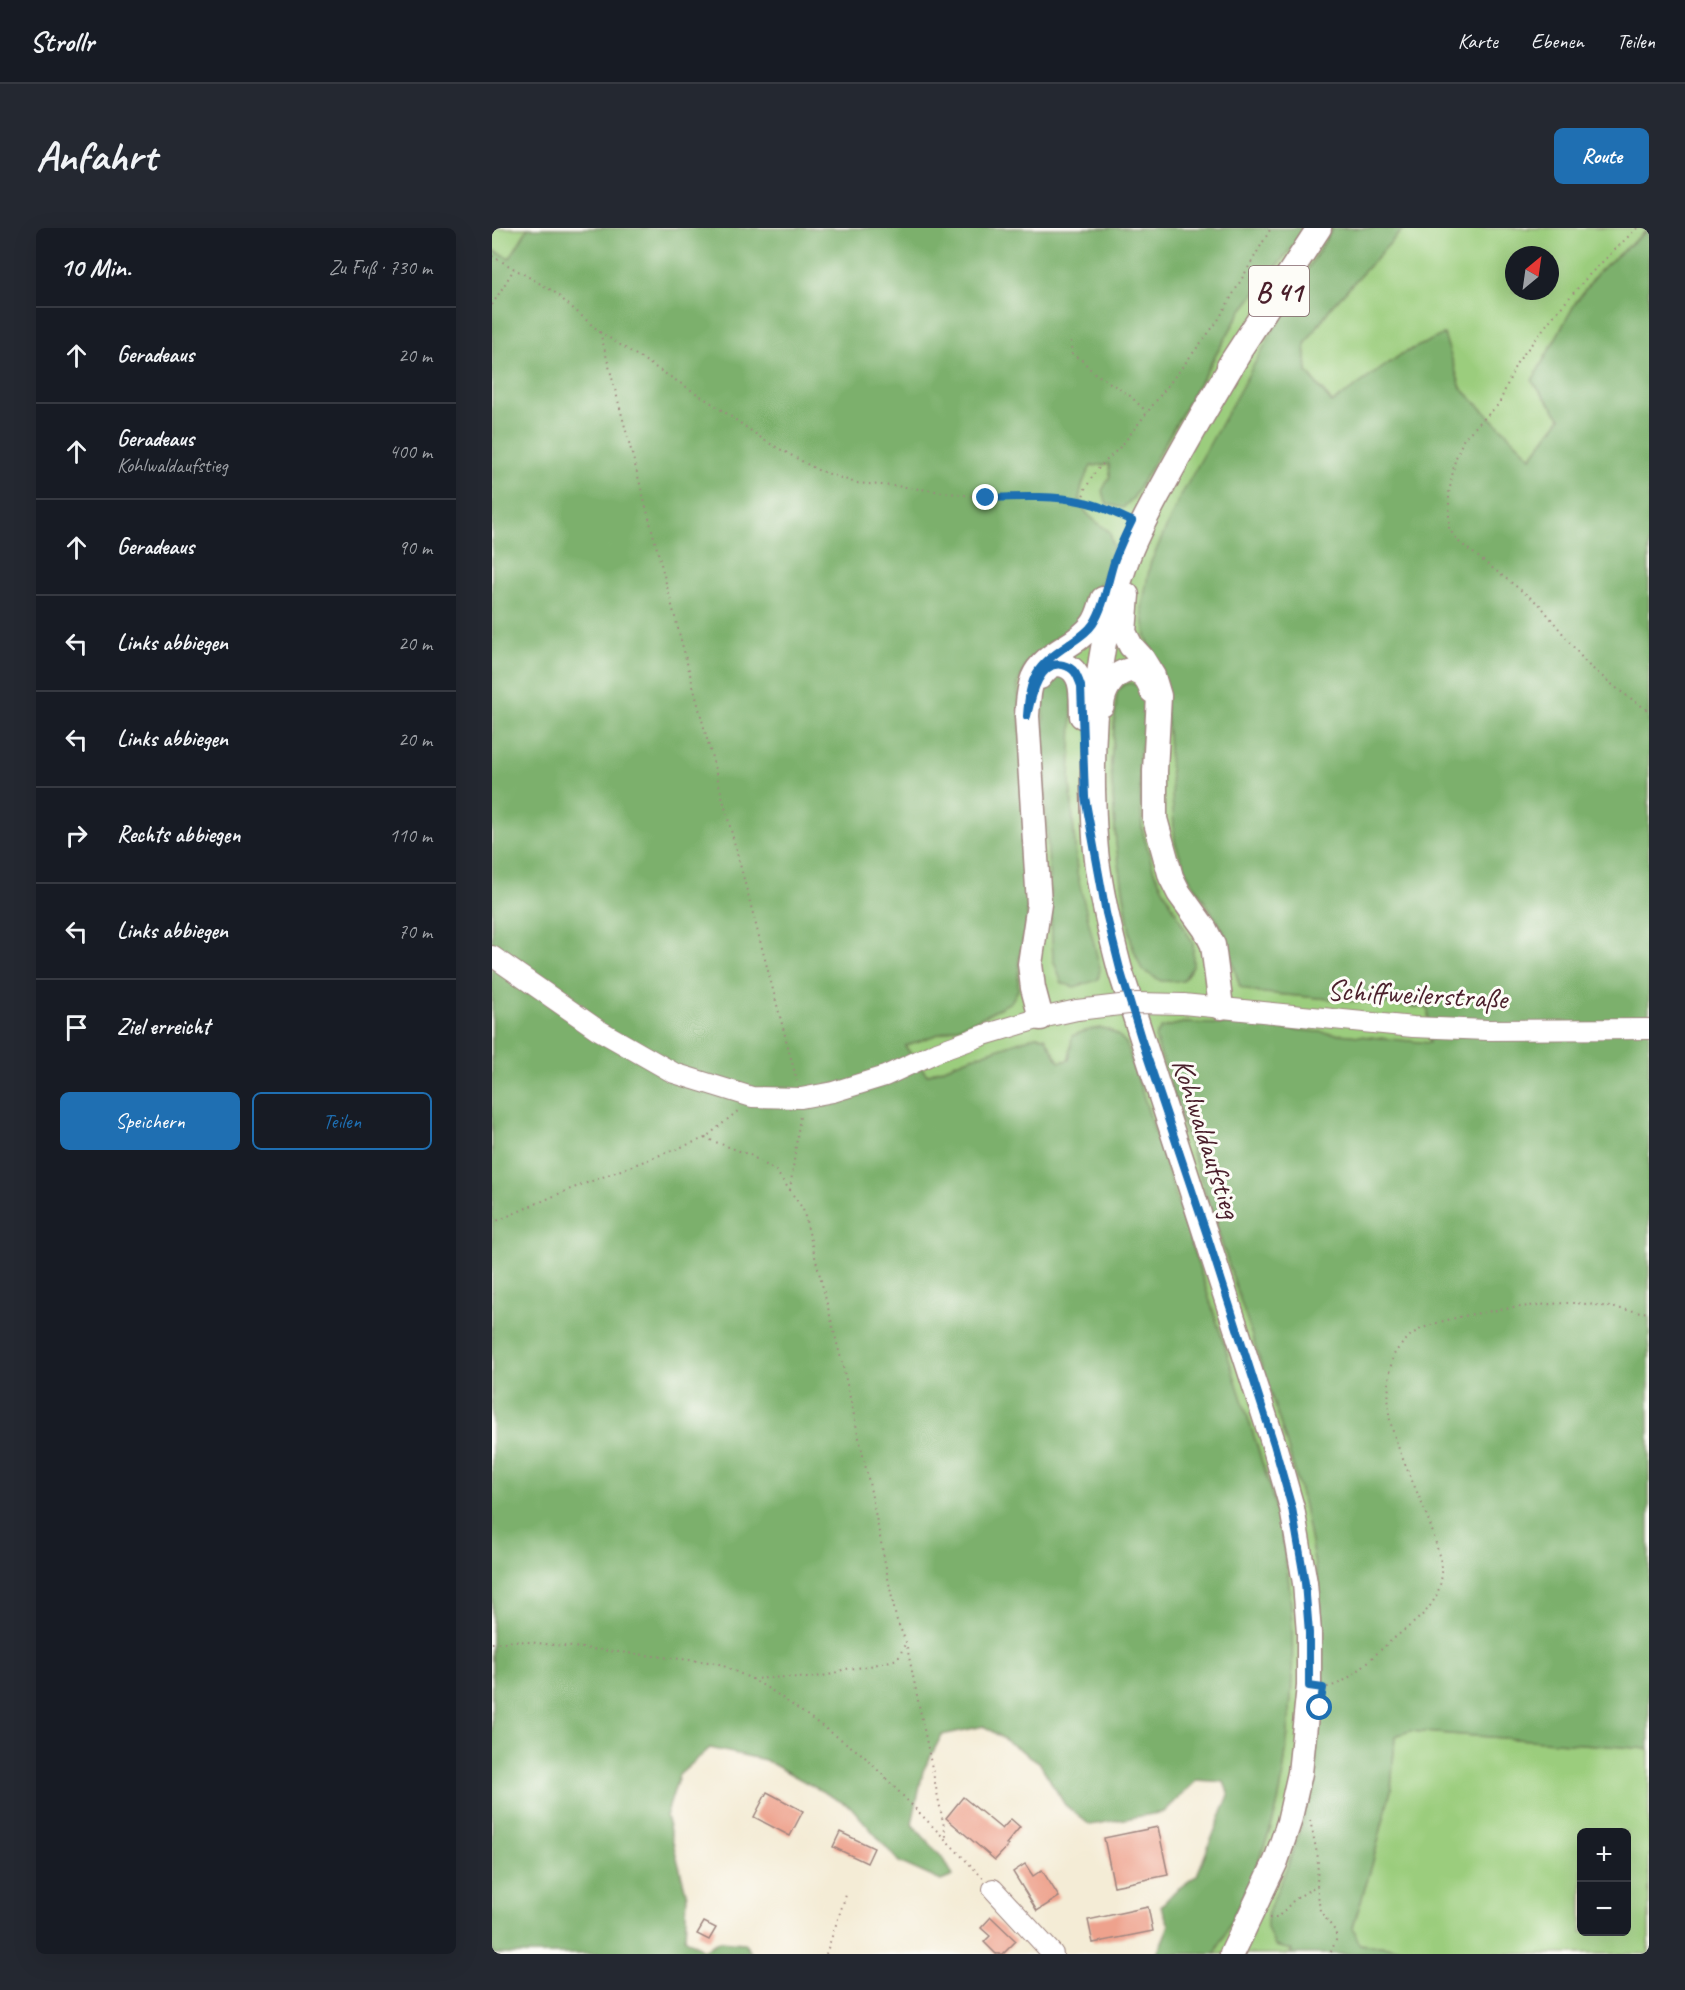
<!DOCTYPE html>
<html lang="de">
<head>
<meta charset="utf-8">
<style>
	body { margin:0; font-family:Caveat,sans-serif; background:#242831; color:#f1f3f6 }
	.controls { position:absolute; right:18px; bottom:18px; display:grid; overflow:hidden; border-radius:9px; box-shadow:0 6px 24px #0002 }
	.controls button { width:54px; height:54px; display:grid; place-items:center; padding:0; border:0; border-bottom:2px solid #363941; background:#171b24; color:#f1f3f6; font:30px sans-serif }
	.compass { position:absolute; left:1013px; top:18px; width:54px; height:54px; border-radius:50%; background:#171b24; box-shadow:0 6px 24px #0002; rotate:29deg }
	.stop { position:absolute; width:18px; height:18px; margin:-14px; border:4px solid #1f6fb2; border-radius:50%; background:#fff }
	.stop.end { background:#1f6fb2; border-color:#fff; box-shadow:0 2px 6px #0008 }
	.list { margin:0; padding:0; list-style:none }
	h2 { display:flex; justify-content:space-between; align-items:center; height:78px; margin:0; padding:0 24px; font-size:26px }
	h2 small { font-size:20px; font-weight:400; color:#9ea1a6 }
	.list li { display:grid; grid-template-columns:39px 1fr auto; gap:18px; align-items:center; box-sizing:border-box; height:96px; padding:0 24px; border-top:2px solid #363941 }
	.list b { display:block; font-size:22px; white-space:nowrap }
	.list p { margin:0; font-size:20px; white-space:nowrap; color:#9ea1a6 }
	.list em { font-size:20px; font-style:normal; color:#9ea1a6 }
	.actions { display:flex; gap:12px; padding:18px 24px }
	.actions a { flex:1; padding:14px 0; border:2px solid #1f6fb2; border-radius:9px; text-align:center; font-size:21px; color:#1f6fb2 }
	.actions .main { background:#1f6fb2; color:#fff }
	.icon { flex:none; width:33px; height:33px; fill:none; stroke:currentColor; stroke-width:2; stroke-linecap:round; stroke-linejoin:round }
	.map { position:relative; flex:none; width:1157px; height:1726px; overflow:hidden; border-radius:9px }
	header { display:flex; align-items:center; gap:36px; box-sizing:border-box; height:84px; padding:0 30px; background:#171b24; border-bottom:2px solid #363941 }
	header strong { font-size:28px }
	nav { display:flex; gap:33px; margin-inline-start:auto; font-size:21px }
	.intro { display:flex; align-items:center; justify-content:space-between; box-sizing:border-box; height:144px; padding:0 36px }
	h1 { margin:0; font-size:42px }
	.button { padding:15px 27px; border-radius:9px; background:#1f6fb2; color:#fff; font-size:21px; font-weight:700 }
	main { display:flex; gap:36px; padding:0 36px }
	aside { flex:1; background:#171b24; border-radius:9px; box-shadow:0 6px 24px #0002 }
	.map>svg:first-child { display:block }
</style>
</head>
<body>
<header>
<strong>Strollr</strong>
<nav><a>Karte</a><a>Ebenen</a><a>Teilen</a></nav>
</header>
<div class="intro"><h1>Anfahrt</h1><a class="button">Route</a></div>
<main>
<aside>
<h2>10 Min.<small>Zu Fuß · 730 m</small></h2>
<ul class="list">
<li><svg class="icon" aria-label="ahead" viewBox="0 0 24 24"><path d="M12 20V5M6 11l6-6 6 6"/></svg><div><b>Geradeaus</b></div><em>20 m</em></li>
<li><svg class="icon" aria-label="ahead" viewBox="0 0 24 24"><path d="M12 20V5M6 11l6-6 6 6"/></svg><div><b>Geradeaus</b><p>Kohlwaldaufstieg</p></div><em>400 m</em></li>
<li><svg class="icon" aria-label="ahead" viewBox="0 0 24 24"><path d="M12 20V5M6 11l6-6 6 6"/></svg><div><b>Geradeaus</b></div><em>90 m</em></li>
<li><svg class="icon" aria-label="left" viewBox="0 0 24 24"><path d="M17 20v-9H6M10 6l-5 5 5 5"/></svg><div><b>Links abbiegen</b></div><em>20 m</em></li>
<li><svg class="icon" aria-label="left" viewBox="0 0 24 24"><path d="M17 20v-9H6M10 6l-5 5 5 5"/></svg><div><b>Links abbiegen</b></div><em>20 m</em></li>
<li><svg class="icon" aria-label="right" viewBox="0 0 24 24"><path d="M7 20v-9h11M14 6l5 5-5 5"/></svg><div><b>Rechts abbiegen</b></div><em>110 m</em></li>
<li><svg class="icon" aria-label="left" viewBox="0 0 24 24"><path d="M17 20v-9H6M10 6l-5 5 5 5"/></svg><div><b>Links abbiegen</b></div><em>70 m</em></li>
<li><svg class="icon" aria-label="arrive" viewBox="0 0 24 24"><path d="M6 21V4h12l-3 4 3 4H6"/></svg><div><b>Ziel erreicht</b></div></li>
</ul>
<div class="actions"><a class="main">Speichern</a><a>Teilen</a></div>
</aside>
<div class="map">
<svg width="1157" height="1726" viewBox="0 0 1157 1726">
	<rect width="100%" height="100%" fill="#fdfcf7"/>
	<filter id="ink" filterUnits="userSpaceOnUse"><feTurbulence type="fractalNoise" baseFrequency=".0167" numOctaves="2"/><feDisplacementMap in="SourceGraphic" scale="12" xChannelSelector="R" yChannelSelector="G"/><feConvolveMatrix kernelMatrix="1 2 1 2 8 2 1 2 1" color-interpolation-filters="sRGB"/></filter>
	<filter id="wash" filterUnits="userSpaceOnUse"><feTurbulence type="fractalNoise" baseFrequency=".008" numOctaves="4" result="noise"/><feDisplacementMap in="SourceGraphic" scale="24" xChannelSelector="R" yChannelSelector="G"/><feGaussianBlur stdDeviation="1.35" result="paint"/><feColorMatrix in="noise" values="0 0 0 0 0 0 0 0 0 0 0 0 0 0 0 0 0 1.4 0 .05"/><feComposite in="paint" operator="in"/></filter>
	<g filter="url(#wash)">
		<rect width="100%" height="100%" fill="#f4ecd6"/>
		<path fill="#9bcd7d" stroke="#727654" stroke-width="1.5" fill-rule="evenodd" d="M0 0H36L18 31 0 22Z
			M813 0H841L811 49 670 444 695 646 731 702 748 759 762 764 937 780V815L757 797 691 795 670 800 687 887 728 1006 794 1213 812 1277 826 1353 830 1404V1459L820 1547 809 1598 796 1637 799 1726H723C745 1683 766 1639 781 1593 790 1564 793 1533 796 1504 804 1430 802 1355 784 1282 779 1262 772 1242 766 1221L634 815 579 821 577 832 567 834 553 809 544 808 472 832 435 847 413 818 485 792 527 734 536 653 526 456 534 437 555 417 618 304C587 282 579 274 599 238L618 236 619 249 641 270 749 83 804 14ZM580 461 578 553 585 645 570 755 561 731 559 671ZM625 464 656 496 647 528 650 601 662 644 701 716 650 742 640 717 624 616 619 536Z
			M912 0H1157L1107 43 1084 74 1040 153 1069 190 1039 229 969 160 952 107 910 126 841 175 815 144 813 116 839 79ZM1022 27H1058V63H1022Z
			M918 1503 1157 1521V1726H965L867 1716 861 1699 880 1637 899 1562 903 1508ZM1090 1604H1134V1704H1090Z"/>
		<path fill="#7cb06c" stroke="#63684c" stroke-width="1.5" d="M36 0H813L804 14 749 83 641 270 631 280 615 276 610 263 618 248 617 236 599 238C579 274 587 282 618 304L621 319 603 370 589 392 555 417 534 437 526 456 536 653 535 693 527 734 526 762 519 774 485 792 413 818 435 847 472 832 544 808 553 809 567 834 577 832 580 808C603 798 616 795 634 815L766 1221C772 1242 779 1262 784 1282 802 1355 804 1430 796 1504 793 1533 790 1564 781 1593 766 1639 745 1683 723 1726H665L677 1697 669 1678 683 1663 705 1647 737 1567 732 1554 705 1552 672 1584 598 1597 573 1577 547 1534 492 1498 450 1507 431 1543 420 1596 453 1633 461 1648 449 1653 407 1634 359 1579 273 1532 218 1520 187 1547 174 1588 195 1668 193 1710 211 1722 228 1713 252 1715 260 1726H0V22L18 30Z
			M841 0H912L839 79 813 116 815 144 840 175 910 126 952 106 969 160 1039 229 1069 190 1040 153 1084 74 1107 43 1157 1V1521L918 1503 903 1508 899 1562 880 1637 861 1699 867 1716 965 1726H799L800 1722 783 1718 775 1700V1687L796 1637 809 1598 820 1547 830 1459V1404L826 1353 812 1277 794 1213 663 809 669 800 691 795 757 797 937 815 936 780 762 764 748 759 731 702 695 646 683 614 676 506 670 444 654 409 650 380 658 336 687 271 811 49Z
			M562 444 574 450 581 461 578 553 585 645 608 741 606 752 582 759 570 755 561 731 552 533 551 463 556 449Z
			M637 455 646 457 655 469 656 496 647 528 650 601 662 644 701 716V738L691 753H669L650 742 640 717 624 616 619 536 625 464 631 457Z"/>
		<g id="blocks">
			<path fill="#eea28d" d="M275 1564 311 1583 298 1608 262 1589Z
				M471 1569 510 1601 519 1591 528 1599 514 1616 516 1618 503 1632 454 1590Z
				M666 1599 676 1647 622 1658 612 1610Z
				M348 1604 382 1620 375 1635 341 1619Z
				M533 1636 541 1648 550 1642 567 1669 545 1683 521 1644Z
				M656 1679 661 1703 601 1715 596 1692Z
				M499 1689 524 1713 511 1726H504L492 1714 498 1708 489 1700Z
				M212 1694 224 1700 217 1712 205 1706Z"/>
		</g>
	</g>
	<g filter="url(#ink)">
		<use href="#blocks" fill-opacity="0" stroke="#9f8680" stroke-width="1.5"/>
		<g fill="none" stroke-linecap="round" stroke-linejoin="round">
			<defs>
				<path id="minor" d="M0 728 105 801 182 845 260 869 309 870 341 864 393 848 445 824 492 807 549 790 585 782
					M691 776 921 799 995 802 1157 801
					M501 1661 561 1726"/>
				<path id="major" d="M737 138 827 0
					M635 367 632 404 639 418 650 430 661 448 667 468 663 543V591L679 649 687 665 713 701 721 717 729 779
					M548 449C554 441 560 434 572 437 593 444 589 470 590 488
					M610 477C613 445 649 425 660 463
					M549 790 541 760 538 736 547 676 535 488C536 475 536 462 541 450 552 424 584 419 600 397 606 390 608 380 611 371
					M740 1726 784 1633 797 1594 808 1545 817 1458V1405L813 1355 800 1280 782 1217 628 742C619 708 611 674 606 639 602 614 602 588 601 562 600 484 607 407 634 334 644 305 660 278 674 252 697 209 722 167 747 125"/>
			</defs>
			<use href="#minor" stroke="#9f8680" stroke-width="22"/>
			<use href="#major" stroke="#9f8680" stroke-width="27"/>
			<path stroke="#9f8680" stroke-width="2" stroke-dasharray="1.5 4.5" stroke-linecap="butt" d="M1145 0 1097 47 1059 91 1024 136 1007 176 972 210 963 232 957 265V301L967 314 1048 377 1095 436 1128 463 1157 483
				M0 28 61 63 108 104 221 176 275 214 326 242 364 255 414 259 494 270 539 269 590 273 634 290
				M0 77 22 41
				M108 104 305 853
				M579 113 580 126 591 133 601 144 637 167 655 184
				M590 273 593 261 604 243 630 217 725 94 779 0
				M213 910 258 927 284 943 311 981 352 1143 378 1259 404 1390 414 1414 455 1613
				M298 962 308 888
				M0 995 71 964 213 910 247 882
				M0 1415 27 1413 225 1435 260 1451 282 1464 371 1527 491 1650
				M260 1451 294 1449 316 1450 337 1447 353 1441 374 1439 406 1431 413 1416
				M835 1459C859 1455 881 1427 900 1412 924 1392 946 1381 950 1346 951 1339 948 1331 946 1324 936 1278 909 1238 898 1192 895 1179 896 1136 903 1125 906 1120 913 1113 918 1108 941 1087 1043 1076 1076 1075 1102 1075 1131 1082 1157 1085
				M818 1592 826 1630 825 1657 828 1683 844 1704V1712L838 1726
				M777 1690H785L802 1672 825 1657
				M334 1726 354 1667"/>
			<use href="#minor" stroke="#fff" stroke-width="20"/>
			<use href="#major" stroke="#fff" stroke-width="24"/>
			<defs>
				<path id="minor-bridge" d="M585 782 645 775 691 776"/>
			</defs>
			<use href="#minor-bridge" stroke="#9f8680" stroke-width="22" stroke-linecap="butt"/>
			<use href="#minor-bridge" stroke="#fff" stroke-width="20"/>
		</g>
	</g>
	<g fill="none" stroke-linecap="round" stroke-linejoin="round" filter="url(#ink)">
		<path stroke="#1f6fb2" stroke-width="8" d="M494 270C526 269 560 267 592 274 608 277 624 286 640 293 634 305 628 318 623 331 616 351 613 378 601 396 595 405 585 411 576 417 543 439 538 448 535 488 539 471 547 431 571 437 583 440 585 447 589 458L593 569 614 685 628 741 649 810 716 1010 782 1216 800 1280 813 1355 817 1405V1458L831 1460 828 1480"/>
	</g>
	<g text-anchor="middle" stroke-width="6" stroke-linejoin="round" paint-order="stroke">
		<rect fill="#fdfcf7" stroke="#806168" stroke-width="1.5" x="757" y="38" width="60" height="50" rx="4.5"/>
		<g font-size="28" font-weight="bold" fill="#4a1f2b">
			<text x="787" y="73">B 41</text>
		</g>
		<g font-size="30" fill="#4a1f2b" stroke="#fdfcf7">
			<text transform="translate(925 766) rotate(3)" y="10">Schiffweilerstraße</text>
			<text transform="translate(715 910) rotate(72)" y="10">Kohlwaldaufstieg</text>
		</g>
	</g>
</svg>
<div class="controls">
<button>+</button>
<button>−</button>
</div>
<svg class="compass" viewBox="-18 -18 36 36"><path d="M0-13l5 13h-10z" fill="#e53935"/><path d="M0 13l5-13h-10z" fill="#9ea1a6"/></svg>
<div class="stop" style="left:828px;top:1480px"></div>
<div class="stop end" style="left:494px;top:270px"></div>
</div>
</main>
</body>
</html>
